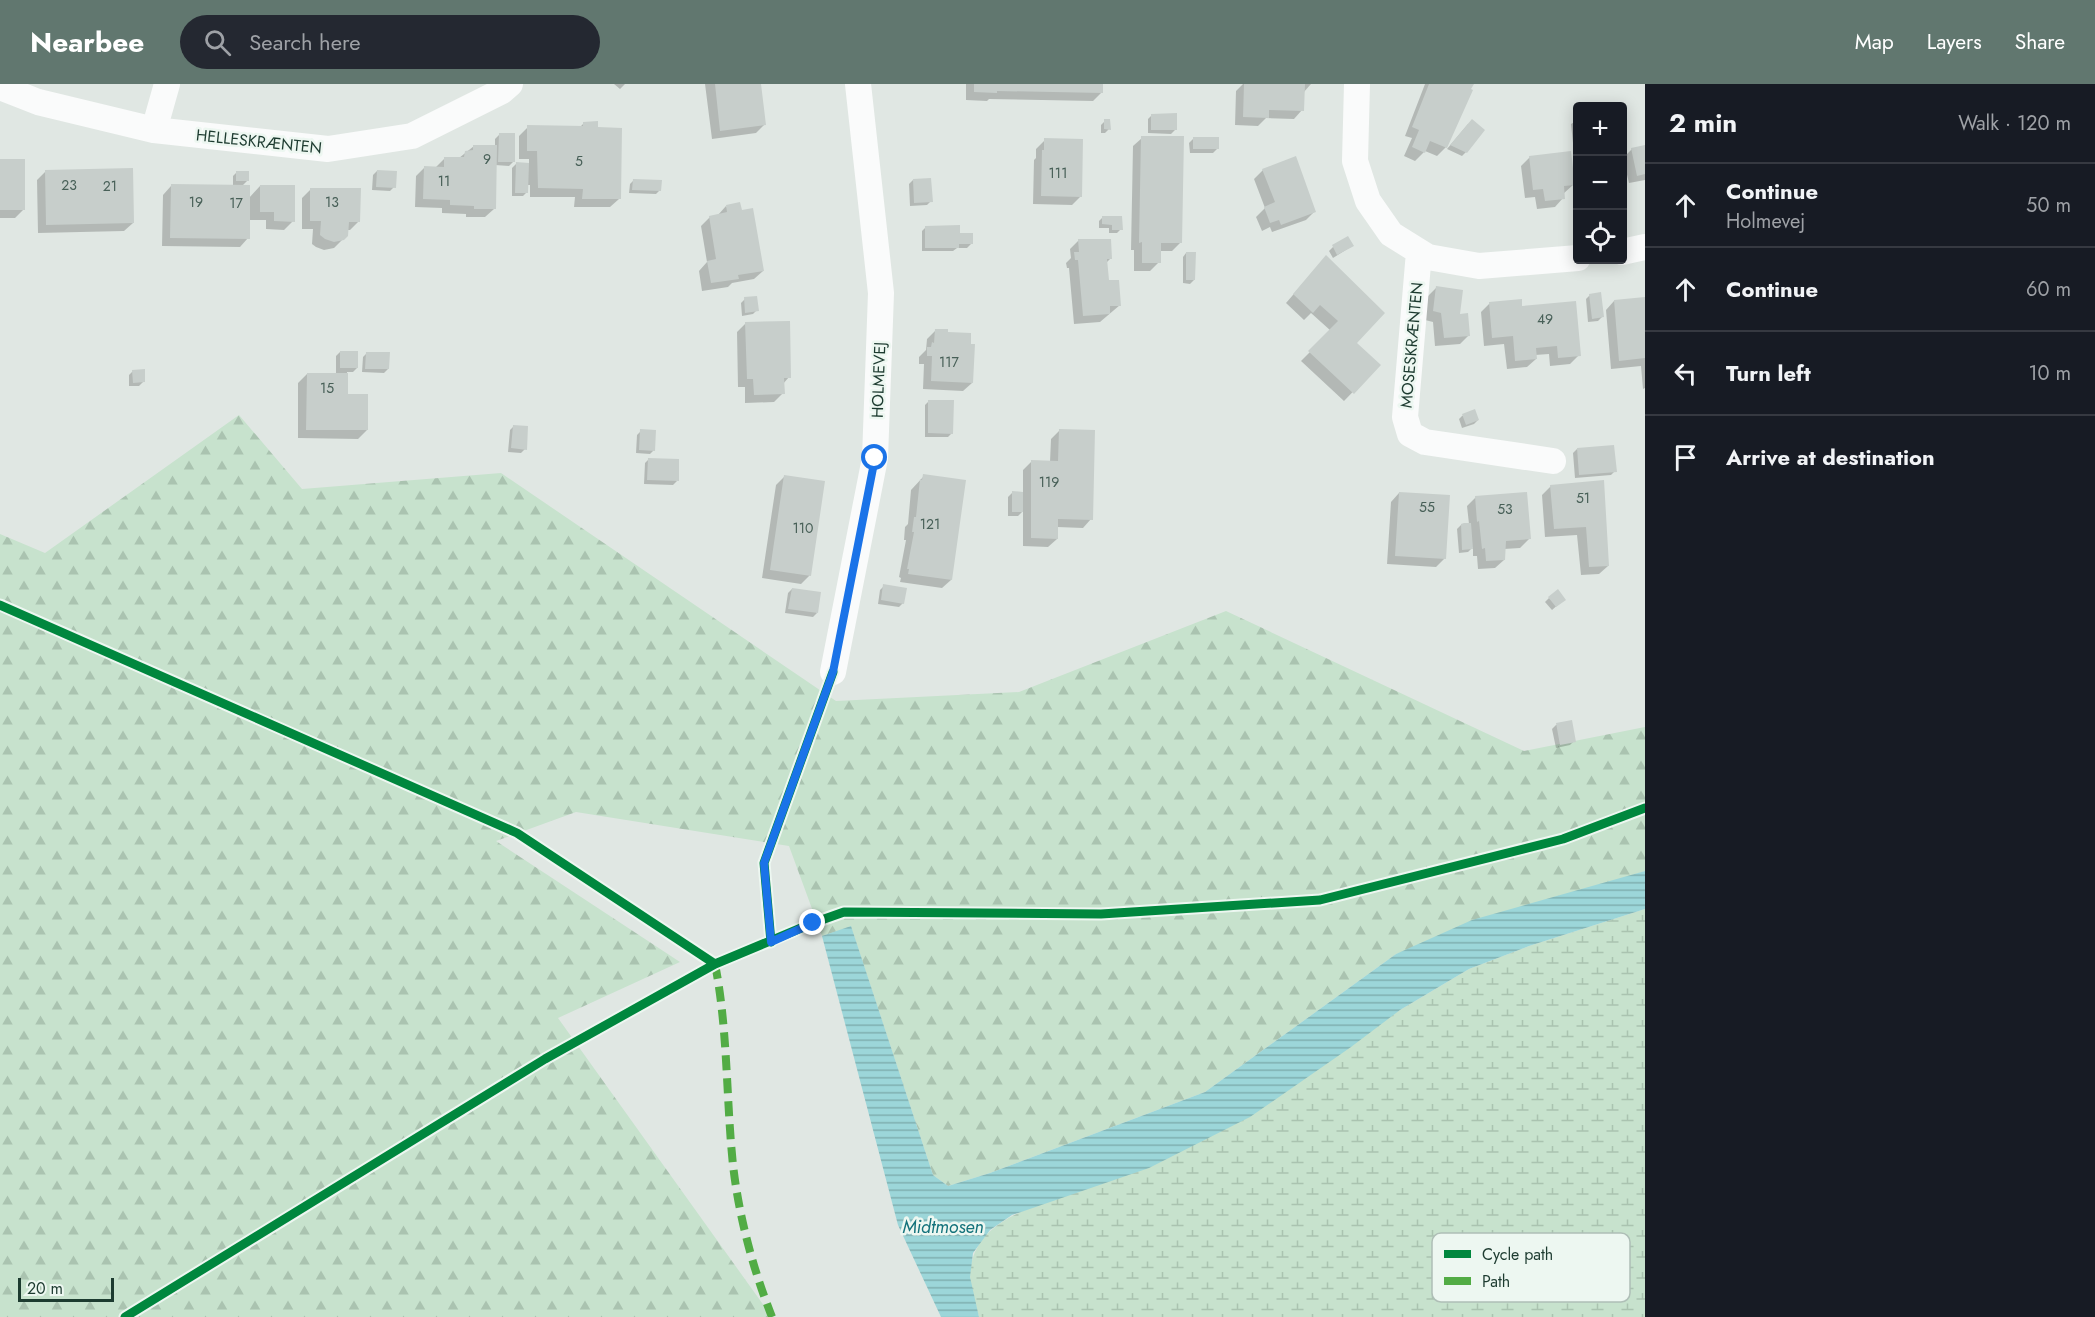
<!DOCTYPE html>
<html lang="en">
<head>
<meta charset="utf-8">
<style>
	body { margin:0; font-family:Jost,sans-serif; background:#242831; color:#f1f3f6 }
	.controls { position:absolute; right:18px; top:18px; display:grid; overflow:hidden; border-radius:6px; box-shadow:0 3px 15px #0003 }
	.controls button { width:54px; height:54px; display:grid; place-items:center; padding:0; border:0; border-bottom:2px solid #363941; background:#171b24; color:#f1f3f6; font:30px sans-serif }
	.scale { position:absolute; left:18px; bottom:15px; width:96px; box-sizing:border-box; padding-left:6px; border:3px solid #1d3b30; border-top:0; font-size:16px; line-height:21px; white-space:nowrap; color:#1d3b30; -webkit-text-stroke:4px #edf7f1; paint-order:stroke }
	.stop { position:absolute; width:18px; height:18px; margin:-14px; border:4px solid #1a73e8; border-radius:50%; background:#fff }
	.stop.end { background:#1a73e8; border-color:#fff; box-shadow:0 2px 6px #0008 }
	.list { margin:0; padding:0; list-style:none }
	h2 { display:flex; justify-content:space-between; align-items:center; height:78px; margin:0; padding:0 24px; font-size:26px }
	h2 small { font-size:20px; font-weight:400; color:#9ea1a6 }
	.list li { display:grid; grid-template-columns:39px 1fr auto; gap:18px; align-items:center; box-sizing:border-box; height:84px; padding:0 24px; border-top:2px solid #363941 }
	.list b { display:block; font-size:22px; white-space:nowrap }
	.list p { margin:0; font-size:20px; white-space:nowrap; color:#9ea1a6 }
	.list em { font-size:20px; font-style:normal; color:#9ea1a6 }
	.icon { flex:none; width:33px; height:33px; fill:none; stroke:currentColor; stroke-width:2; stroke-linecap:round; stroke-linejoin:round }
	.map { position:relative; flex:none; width:1645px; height:1233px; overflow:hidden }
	header { display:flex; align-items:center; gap:36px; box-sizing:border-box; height:84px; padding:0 30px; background:#61776f; color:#fff }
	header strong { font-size:28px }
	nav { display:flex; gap:33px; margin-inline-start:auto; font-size:21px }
	.search { width:420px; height:54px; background:#242831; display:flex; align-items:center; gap:15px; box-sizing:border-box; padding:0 21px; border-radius:33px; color:#9ea1a6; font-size:22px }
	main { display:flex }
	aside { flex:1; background:#171b24 }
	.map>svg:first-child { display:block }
</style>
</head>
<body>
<header>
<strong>Nearbee</strong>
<div class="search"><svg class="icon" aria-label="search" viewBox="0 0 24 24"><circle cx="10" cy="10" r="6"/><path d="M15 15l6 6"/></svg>Search here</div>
<nav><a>Map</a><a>Layers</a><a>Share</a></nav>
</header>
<main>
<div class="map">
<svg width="1645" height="1233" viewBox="0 0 1645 1233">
	<defs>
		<pattern id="forest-firs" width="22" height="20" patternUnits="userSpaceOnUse" patternTransform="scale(1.5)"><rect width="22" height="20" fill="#c7e2cd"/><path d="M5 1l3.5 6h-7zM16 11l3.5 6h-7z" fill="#aac3b0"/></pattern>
		<pattern id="wetland-marsh" width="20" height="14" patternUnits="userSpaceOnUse" patternTransform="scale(1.5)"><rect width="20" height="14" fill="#c7e2cd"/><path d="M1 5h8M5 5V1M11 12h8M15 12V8" fill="none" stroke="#aac3b0"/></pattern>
		<pattern id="water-rules" width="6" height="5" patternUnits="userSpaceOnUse" patternTransform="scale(1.5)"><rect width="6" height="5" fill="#9cd6d9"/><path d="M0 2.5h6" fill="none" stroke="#7fafb0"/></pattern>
	</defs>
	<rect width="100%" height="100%" fill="#e0e7e3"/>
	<path fill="url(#forest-firs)" d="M239 331 302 405 501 389 836 617 1019 608 1226 527 1524 667 1645 643V787L1396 870 1205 1008 990 1089 948 1102 933 1091 851 843 822 852 789 762 576 728 496 757 680 878 558 934 772 1233H0V450L45 469Z"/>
	<path fill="url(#wetland-marsh)" d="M1645 825V1233H979C976 1220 970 1204 970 1191 972 1147 1010 1131 1046 1118L1400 926 1469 885 1529 862Z"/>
	<path fill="url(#water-rules)" d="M1645 787V825L1529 862 1469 885 1400 926 1351 963 1250 1033 1149 1084 1012 1131 990 1146 973 1169 970 1193 979 1233H941L898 1141 822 852 851 842 933 1091 948 1102 990 1089 1205 1008 1396 870 1472 836Z"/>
	<path fill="#0003" d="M614 0H625L620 5Z
		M705 0H760L765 40 756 49 712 55Z
		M966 0H1102V8L1093 17 989 15 987 17 966 16Z
		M1243 0H1311L1303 9 1302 26 1294 35 1266 34 1258 42 1235 41 1236 7Z
		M1425 0H1472L1446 63 1437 72 1425 67 1415 77 1404 72 1412 54 1405 52Z
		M1152 31 1175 46 1171 50 1148 49V35Z
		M1578 36V58L1573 59 1571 40Z
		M1105 37 1109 45 1105 49H1101V41Z
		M584 39 597 45 619 115 610 123H574L575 113H530V101H527V108L523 112H512V84L516 80H529V75H519V52L528 43 579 44Z
		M1468 40 1466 68 1462 72 1447 65Z
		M499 51 513 78 509 82 495 81 494 125 485 133H466V130L442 129V124L415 123 416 92 425 83H436L445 74H459L474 62 495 63V55Z
		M1142 54 1181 158 1172 167H1159V178L1150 187H1134V166H1131L1133 62Z
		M1193 55 1217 65 1213 69H1190L1189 59Z
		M1045 56 1081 112 1072 121 1033 120 1034 76 1036 74V65Z
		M1645 63V96L1629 99 1623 74 1632 65Z
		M1530 73 1573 101 1563 110V114L1555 123 1537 125 1535 113 1525 114 1521 82Z
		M0 77 24 125 15 134H0Z
		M1263 86 1314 128 1306 136 1272 148 1270 143 1262 147 1256 133 1265 124 1254 95Z
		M46 87 133 139 124 147 38 149 37 96Z
		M377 87 394 103 390 107 372 106 373 91Z
		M237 88 248 96 241 103 249 114 260 102 293 137 284 146 266 145V136H249L248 154 240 163 162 162 163 111 171 102 233 103V92Z
		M634 96 660 106 656 110 629 109 630 100Z
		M913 96 931 117 927 121 910 122 909 100Z
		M311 105 359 137 350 146H347V151L334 164 324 166 316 163 312 160 313 145H302V114Z
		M726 122 763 187 754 195 732 199 728 203 702 207 699 187 707 178 701 142 710 133 718 131Z
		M1103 133 1121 145 1117 149H1109V144H1099V137Z
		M926 143 959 151 971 160 967 164H957L953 167H922V147Z
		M1079 156 1111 174 1106 179 1108 198 1120 221 1100 238 1074 240 1069 184H1067L1066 179 1071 174 1070 165Z
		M1352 162 1333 174 1329 167 1333 163Z
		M1186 169 1194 196 1190 200 1183 199V173Z
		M1318 182 1355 260 1379 281 1344 317 1301 277 1331 247 1311 229 1304 236 1286 219Z
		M1437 203 1458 232 1469 251 1460 260 1435 262 1433 238 1425 236 1428 212Z
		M1590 211 1602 233 1598 237 1588 238 1586 215Z
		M745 215 757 226 753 230 742 232 741 219Z
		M1614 217 1645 225V304L1643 305 1641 282 1611 285 1606 226Z
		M1490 219 1521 224 1579 271 1570 280 1550 282 1549 270 1535 271 1536 275 1527 283 1507 285 1504 260 1484 262 1481 228Z
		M746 239 789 293 783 300V309L774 318 745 319V303H738L737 248Z
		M936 246 972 299 963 307 923 305 924 280H919V273L926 266 927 255Z
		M340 268 357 284 353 288H347V311L367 346 358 355 298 354V299L307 290 336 291V272Z
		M367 269 388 285 384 289 362 288 363 273Z
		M133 287 143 298 139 302H129V291Z
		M929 317 952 349 948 353H925V321Z
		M1474 327 1478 336 1474 340 1462 344 1459 335 1462 332Z
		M514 342 525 365 521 369 508 368 510 346Z
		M1060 346 1091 435 1083 444 1057 443V455L1048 463 1023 462V427L1018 432H1008V413L1012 409H1023V386L1032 377 1050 378 1051 355Z
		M641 347 654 366 650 370 636 369 637 351Z
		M1577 365 1615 387 1611 391 1575 394 1573 369Z
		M649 375 677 397 673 401 644 400 645 379Z
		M924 392 951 496 942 504 900 498 901 494 899 493 906 456H904L905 443 908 440 911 406Z
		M784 393 810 491 801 500 762 494 776 401Z
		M1603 398 1608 482 1599 490 1581 491 1577 451 1545 453 1542 411 1551 402Z
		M1399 409 1445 474 1436 483 1387 480 1391 418Z
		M1476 413 1529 455 1520 464 1504 465V476L1495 484 1478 485 1477 472H1473V463L1468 468 1459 469 1457 445 1461 441 1469 440 1467 422Z
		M884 502 903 519 899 523 878 520 880 506Z
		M792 505 817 529 813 533 785 529 788 509Z
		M1549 514 1560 519 1552 526 1545 518Z
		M1571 638 1574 657 1570 661 1556 664 1552 645 1556 641Z"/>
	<path fill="#c7cecb" d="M715 0H761L766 41 720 47Z
		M974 0H1103V9L997 7V9L974 8Z
		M1244 0H1305L1304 27 1269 26V34L1243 33Z
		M1429 0H1474L1471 5 1473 6 1447 64 1430 57 1425 69 1412 63 1419 46 1412 43Z
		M1177 29V46H1151V30Z
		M1104 35H1110L1111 46 1104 45Z
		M1472 35 1485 46 1467 69 1450 61Z
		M1575 35H1578V55L1574 43 1576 42Z
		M598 37V43L622 44 621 115H582L583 105 538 104 537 67H527V41L583 42V38Z
		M499 49H515V78H498Z
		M1141 52H1184L1182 159H1161V179H1142V158L1139 159Z
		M1193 53H1219V65H1193Z
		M1044 54 1083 55 1082 113 1041 112 1042 66H1044Z
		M473 61H497L496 125H474V122L450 121V116L423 115 424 82 444 83V73H464L465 67 473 66Z
		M1645 61V90L1637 92 1631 64Z
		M1571 67 1575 101 1564 102 1565 115 1545 117 1543 105 1533 106 1529 72Z
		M1296 72 1316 128 1281 141 1279 136 1270 139 1264 123 1275 118 1262 85Z
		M0 75H25V126H0Z
		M516 78 529 79 528 109H515Z
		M133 84 134 139 46 141 45 86Z
		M377 86 397 87 396 104 376 103Z
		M236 87H249V97H236Z
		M931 94 933 118 914 119 913 95Z
		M633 95 662 96 661 107 632 106Z
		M171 100 250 101V155L170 154Z
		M260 101H295V138L274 137V128H260Z
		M310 104H361L360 138H349L348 152 344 156 334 158 325 155 320 151 321 137H310Z
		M740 118 742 126 753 124 764 187 738 191 739 195 711 199 707 177 716 175 709 132 727 128 726 121Z
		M1102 132H1122L1123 146H1112V141L1102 140Z
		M960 141V149H973V160H959V164H925V142Z
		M1348 152 1354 162 1337 171 1332 161Z
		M1078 155H1111L1112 175H1107L1109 196H1119L1121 222H1110V230L1083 232 1078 176H1075L1074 168H1079Z
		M1186 168H1196L1195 196H1186Z
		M1326 171 1385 229 1357 259 1381 281 1354 310 1308 267 1338 237 1320 221 1313 229 1293 210Z
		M1436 202 1463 206 1460 230 1468 229 1470 252 1444 254 1441 229 1433 227Z
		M1601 208 1604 233 1592 235 1589 210Z
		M757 212 759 227 745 229 744 213Z
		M1645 213V274L1619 277 1614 216Z
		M1522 215V222L1576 217 1581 272 1558 274 1557 262 1536 264 1537 275 1515 277 1513 252 1492 254 1489 218Z
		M790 237 791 294H784L785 310 754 311 753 295H747L745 238Z
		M935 245H948V248L971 249V260H975L973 299 931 297 932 272H927V263H931L932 258 934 259Z
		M340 267H358V284H340Z
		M366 268H390L389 285H365Z
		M145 285V298L133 299 132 286Z
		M307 289H348V310H368V346H306Z
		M928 316H954L953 350 928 349Z
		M1475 325 1479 336 1466 341 1462 330Z
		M513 341 528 342 527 366 511 364Z
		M640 345 656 346 655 367 639 366Z
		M1059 345 1095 346 1093 436 1058 435V455L1031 454V376L1058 377Z
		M1614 361 1617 388 1579 391 1577 364Z
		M648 374 679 375V397L647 396Z
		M923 390 966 396 952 496 908 490 909 485H907L914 448H912L914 433H916L920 395 922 396Z
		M784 391 825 397 811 492 770 486Z
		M1604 396 1609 482 1589 483 1586 443 1554 445 1550 401Z
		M1012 407 1023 408V428H1012Z
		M1399 408 1450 411 1446 475 1395 472Z
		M1527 408 1531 455 1506 457 1505 476 1486 477 1485 464 1482 465 1479 437 1477 438 1475 412Z
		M1464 439H1471L1473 465 1462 466 1461 440Z
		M883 500 907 504 904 520 881 516Z
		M792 504 821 508 818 529 788 525Z
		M1558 505 1566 516 1556 523 1548 513Z
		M1572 636 1576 658 1560 661 1556 639Z"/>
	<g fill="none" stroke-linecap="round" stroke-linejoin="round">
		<path stroke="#fafbfb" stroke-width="26" d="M1357 0 1355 77 1368 117 1391 150 1428 173 1479 182 1578 174
			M0 3 38 18 154 46 328 65 412 52 502 7 510 0
			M154 46 167 0
			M1419 168 1405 333 1410 350 1425 358 1553 377
			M1622 168 1645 163
			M833 588 875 374 881 209 858 0"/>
		<path stroke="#52ac45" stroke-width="8" stroke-dasharray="15 8" stroke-linecap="butt" d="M715 880C728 946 726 1014 733 1081 739 1133 753 1185 772 1233"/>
		<defs>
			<path id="cycleway" d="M0 521 517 749 715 880
				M771 858 764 779 833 588
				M125 1233 545 975 715 880 813 839 844 828 1101 830 1320 816 1563 755 1645 724"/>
		</defs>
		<use href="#cycleway" stroke="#edf7f1" stroke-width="13"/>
		<use href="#cycleway" stroke="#00873e" stroke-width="9"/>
	</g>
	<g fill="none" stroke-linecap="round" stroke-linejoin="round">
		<path stroke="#1a73e8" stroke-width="8" d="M813 839 771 858 764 779 833 588 875 374"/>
	</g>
	<g text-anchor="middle" stroke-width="5" stroke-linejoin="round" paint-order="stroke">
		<g font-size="14" fill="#486058">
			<text x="487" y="80">9</text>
			<text x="579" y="82">5</text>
			<text x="1058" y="94">111</text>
			<text x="444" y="102">11</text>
			<text x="69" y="106">23</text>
			<text x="110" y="107">21</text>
			<text x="196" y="123">19</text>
			<text x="332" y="123">13</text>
			<text x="236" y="124">17</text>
			<text x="1545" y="240">49</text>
			<text x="949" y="283">117</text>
			<text x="327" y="309">15</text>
			<text x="1049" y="403">119</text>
			<text x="1583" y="419">51</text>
			<text x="1427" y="428">55</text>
			<text x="1505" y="430">53</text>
			<text x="930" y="445">121</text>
			<text x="803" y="449">110</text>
		</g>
		<g font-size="16" fill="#1d3b30" stroke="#edf7f1">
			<text transform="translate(259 57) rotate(6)" y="6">HELLESKRÆNTEN</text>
			<text transform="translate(1411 261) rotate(-85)" y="6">MOSESKRÆNTEN</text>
			<text transform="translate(878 296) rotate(-88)" y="6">HOLMEVEJ</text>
		</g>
		<g font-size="18" font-style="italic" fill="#13727b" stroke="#edf7f1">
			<text x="943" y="1149">Midtmosen</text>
		</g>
	</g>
	<rect x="1432" y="1149" width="198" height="69" rx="9" fill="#edf7f1" stroke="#afbfb7" stroke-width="1.5"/>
	<rect x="1444" y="1166" width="27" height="8" fill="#00873e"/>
	<rect x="1444" y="1193" width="27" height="8" fill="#52ac45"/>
	<g font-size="16" fill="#1d3b30">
		<text x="1482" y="1176">Cycle path</text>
		<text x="1482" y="1203">Path</text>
	</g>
</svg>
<div class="controls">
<button>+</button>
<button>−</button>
<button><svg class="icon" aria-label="locate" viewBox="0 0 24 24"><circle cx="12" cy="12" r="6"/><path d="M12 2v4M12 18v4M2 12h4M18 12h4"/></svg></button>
</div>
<div class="scale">20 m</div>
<div class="stop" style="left:875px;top:374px"></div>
<div class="stop end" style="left:813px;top:839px"></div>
</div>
<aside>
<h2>2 min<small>Walk · 120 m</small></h2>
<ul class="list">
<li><svg class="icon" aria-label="ahead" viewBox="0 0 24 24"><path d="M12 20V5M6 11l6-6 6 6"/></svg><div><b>Continue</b><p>Holmevej</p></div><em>50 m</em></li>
<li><svg class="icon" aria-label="ahead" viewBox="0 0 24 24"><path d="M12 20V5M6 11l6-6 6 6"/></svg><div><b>Continue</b></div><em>60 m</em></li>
<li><svg class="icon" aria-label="left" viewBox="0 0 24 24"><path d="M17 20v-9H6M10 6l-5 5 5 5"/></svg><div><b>Turn left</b></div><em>10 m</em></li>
<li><svg class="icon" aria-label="arrive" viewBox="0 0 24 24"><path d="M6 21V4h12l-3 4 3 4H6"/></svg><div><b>Arrive at destination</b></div></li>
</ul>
</aside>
</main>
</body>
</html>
